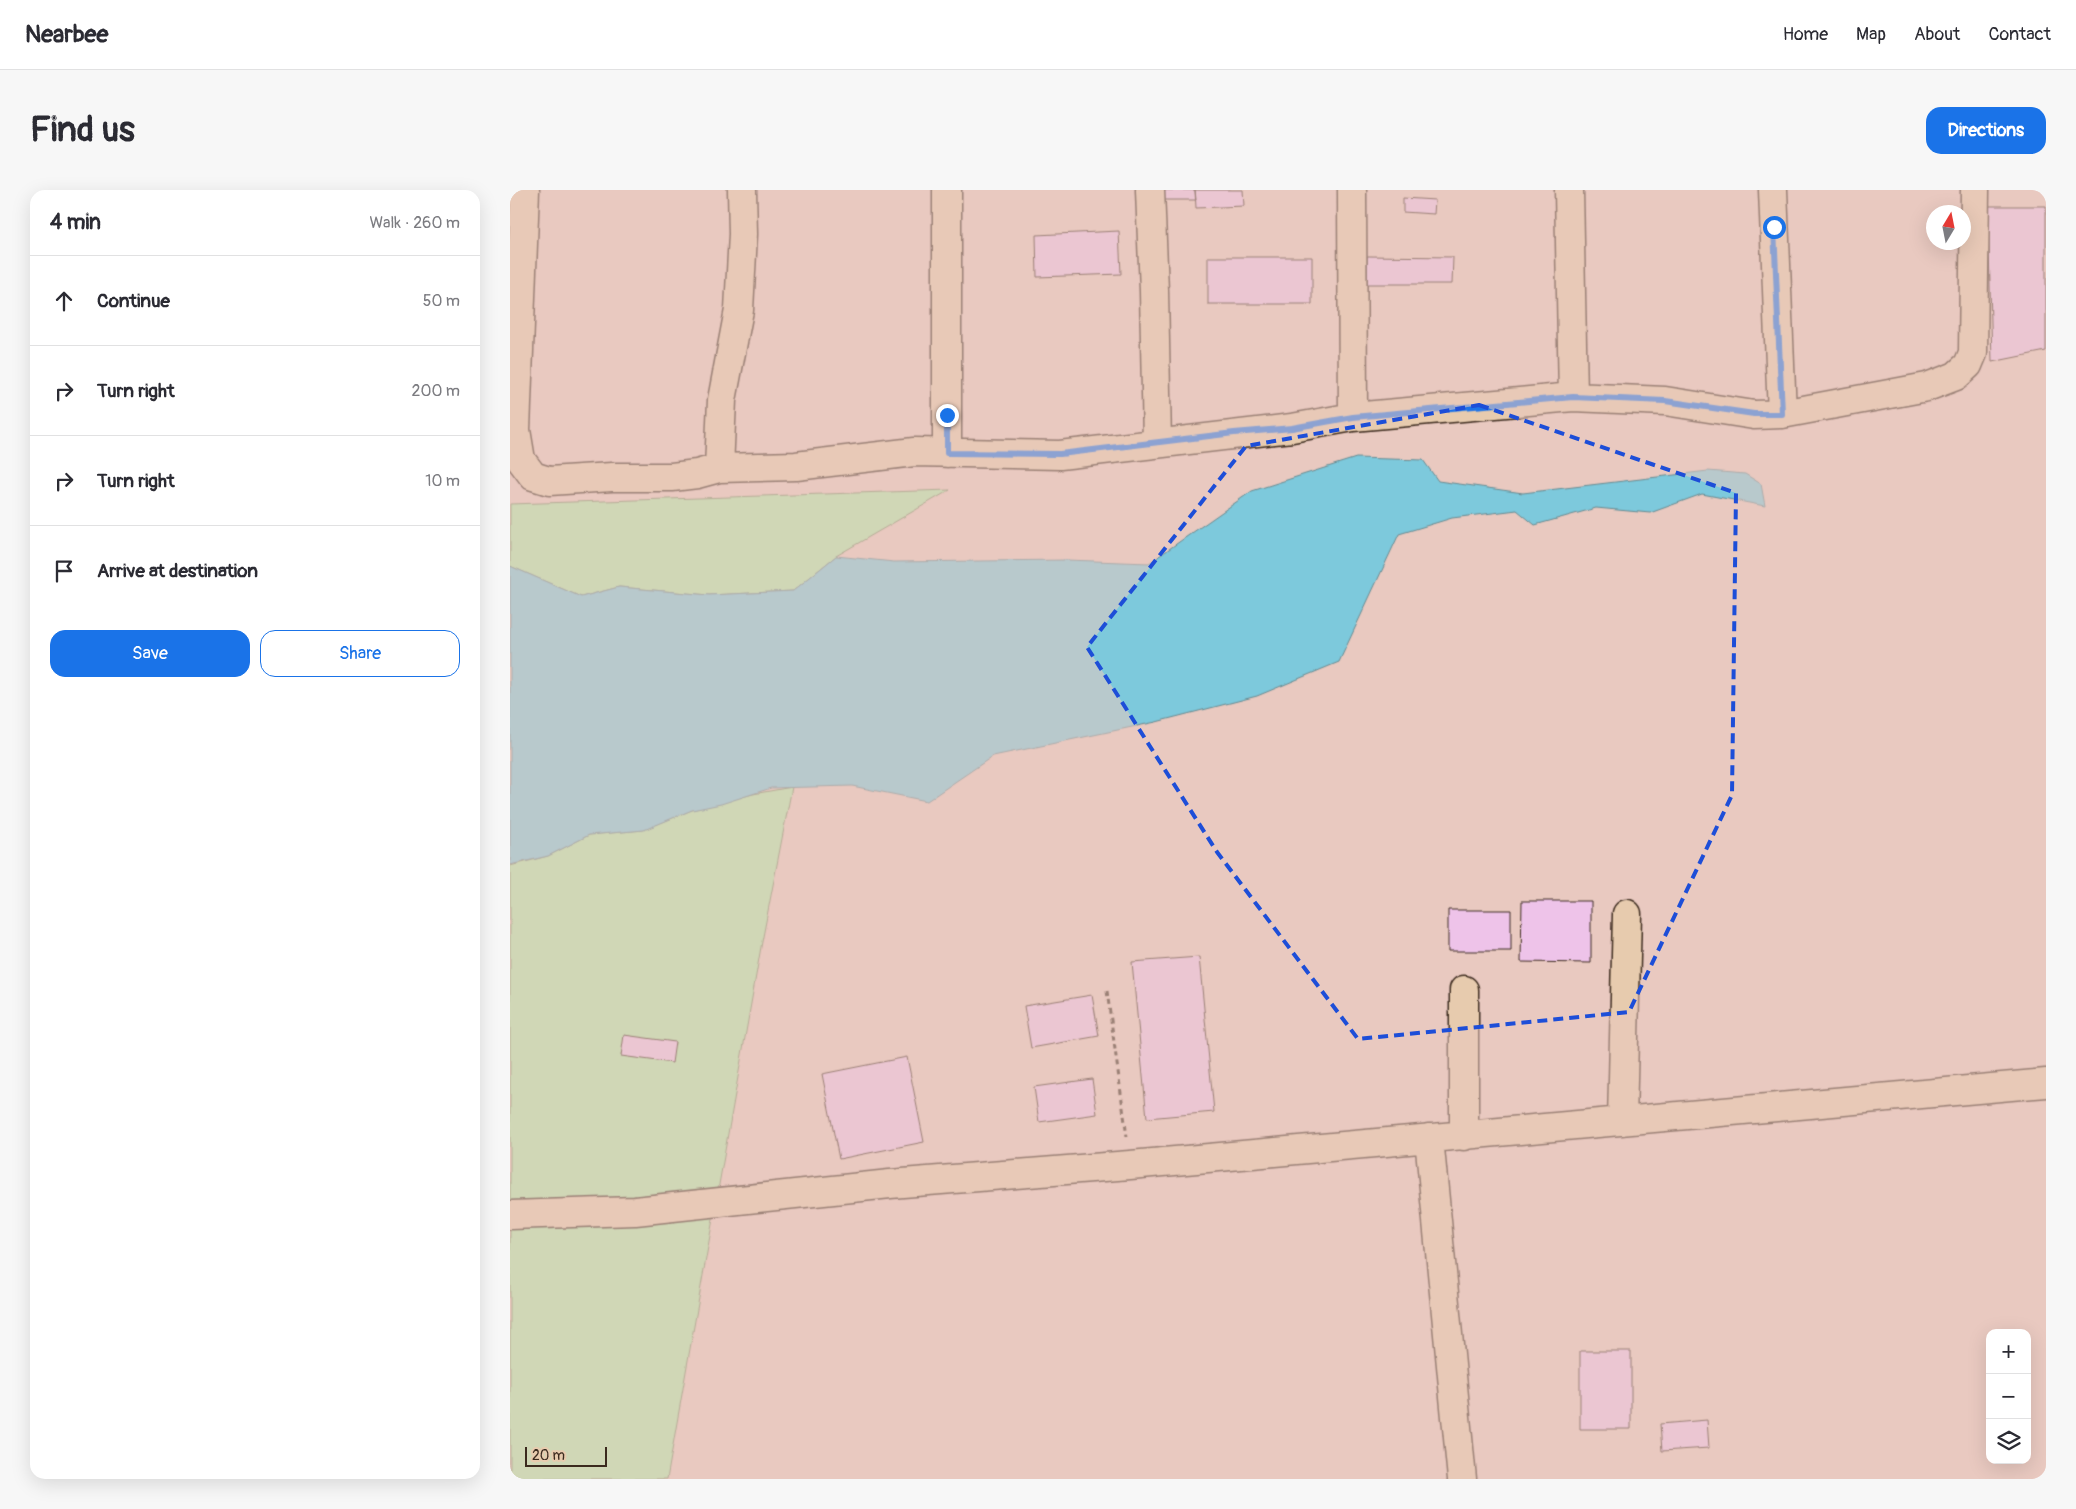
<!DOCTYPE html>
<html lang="en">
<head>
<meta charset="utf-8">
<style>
	body { margin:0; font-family:Pangolin,sans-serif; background:#f7f7f7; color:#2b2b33 }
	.controls { position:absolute; right:15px; bottom:15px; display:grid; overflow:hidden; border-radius:10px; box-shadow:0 5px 20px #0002 }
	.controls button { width:45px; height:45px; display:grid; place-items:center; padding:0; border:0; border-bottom:1px solid #e1e1e2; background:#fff; color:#2b2b33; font:25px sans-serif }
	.compass { position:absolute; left:1416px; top:15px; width:45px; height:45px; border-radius:50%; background:#fff; box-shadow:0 5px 20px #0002; rotate:10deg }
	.scale { position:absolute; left:15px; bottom:12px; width:82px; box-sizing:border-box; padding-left:5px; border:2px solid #3b2a1e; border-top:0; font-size:14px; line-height:18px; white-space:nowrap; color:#3b2a1e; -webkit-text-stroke:4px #e7cbae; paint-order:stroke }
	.stop { position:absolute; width:15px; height:15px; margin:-11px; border:4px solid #1a73e8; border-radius:50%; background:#fff }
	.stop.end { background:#1a73e8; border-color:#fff; box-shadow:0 1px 5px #0008 }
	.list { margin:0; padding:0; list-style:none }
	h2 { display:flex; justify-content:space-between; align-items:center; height:65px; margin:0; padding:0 20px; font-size:21px }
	h2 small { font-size:16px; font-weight:400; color:#7c7c81 }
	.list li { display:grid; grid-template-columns:32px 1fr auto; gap:15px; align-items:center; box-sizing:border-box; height:90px; padding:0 20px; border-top:1px solid #e1e1e2 }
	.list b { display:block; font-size:19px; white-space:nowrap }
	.list em { font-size:16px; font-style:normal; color:#7c7c81 }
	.actions { display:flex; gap:10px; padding:15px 20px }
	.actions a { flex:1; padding:11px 0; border:1px solid #1a73e8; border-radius:15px; text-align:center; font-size:18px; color:#1a73e8 }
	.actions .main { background:#1a73e8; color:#fff }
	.icon { flex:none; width:28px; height:28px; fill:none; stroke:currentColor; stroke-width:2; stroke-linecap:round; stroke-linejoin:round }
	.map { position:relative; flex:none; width:1536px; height:1289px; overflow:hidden; border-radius:15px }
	header { display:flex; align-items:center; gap:30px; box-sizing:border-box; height:70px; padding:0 25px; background:#fff; border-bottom:1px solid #e1e1e2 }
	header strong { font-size:24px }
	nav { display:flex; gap:28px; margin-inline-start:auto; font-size:18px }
	.intro { display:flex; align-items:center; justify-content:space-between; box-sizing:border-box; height:120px; padding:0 30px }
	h1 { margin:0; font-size:35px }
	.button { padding:12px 22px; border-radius:15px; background:#1a73e8; color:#fff; font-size:18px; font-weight:700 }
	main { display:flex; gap:30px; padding:0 30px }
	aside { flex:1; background:#fff; border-radius:15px; box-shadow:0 5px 20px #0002 }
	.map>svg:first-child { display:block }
</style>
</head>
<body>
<header>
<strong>Nearbee</strong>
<nav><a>Home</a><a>Map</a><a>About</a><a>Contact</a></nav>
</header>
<div class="intro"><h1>Find us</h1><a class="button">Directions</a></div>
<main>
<aside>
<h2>4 min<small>Walk · 260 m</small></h2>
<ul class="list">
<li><svg class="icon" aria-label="ahead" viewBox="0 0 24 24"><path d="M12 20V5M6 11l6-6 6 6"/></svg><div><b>Continue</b></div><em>50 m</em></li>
<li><svg class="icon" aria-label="right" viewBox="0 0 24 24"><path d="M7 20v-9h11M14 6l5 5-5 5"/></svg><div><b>Turn right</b></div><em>200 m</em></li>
<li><svg class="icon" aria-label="right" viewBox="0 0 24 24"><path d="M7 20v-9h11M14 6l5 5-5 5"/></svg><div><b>Turn right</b></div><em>10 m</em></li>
<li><svg class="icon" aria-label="arrive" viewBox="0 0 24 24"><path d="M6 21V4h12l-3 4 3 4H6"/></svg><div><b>Arrive at destination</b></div></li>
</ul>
<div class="actions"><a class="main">Save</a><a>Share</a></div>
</aside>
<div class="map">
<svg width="1536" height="1289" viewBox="0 0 1536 1289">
	<rect width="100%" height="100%" fill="#e9c9c0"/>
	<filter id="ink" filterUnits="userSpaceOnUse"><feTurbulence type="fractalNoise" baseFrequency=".02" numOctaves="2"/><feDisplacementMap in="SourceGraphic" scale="10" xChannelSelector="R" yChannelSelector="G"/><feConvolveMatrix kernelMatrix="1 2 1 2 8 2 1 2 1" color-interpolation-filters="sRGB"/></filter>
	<g filter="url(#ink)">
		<path fill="#b2e8ab" stroke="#768964" d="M440 300 326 366 283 401 199 405 109 397 71 407 0 376V314Z
			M282 597 251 757 157 1289H0V676L38 666 79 645 133 640 182 620 243 604Z"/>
		<path fill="#7dc9dc" stroke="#638990" d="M846 268 913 270 928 291 1013 303 1198 281 1235 284 1251 294 1255 316 1192 304 1140 323 1086 318 1025 335 1007 320 942 328 889 344 829 472 747 506 646 532 483 566 417 611 342 596 261 598 211 614 182 620 134 640 79 645 38 666 0 675V376L71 407 109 397 199 405 283 401 326 366 384 372 557 370 639 373 742 301Z"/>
		<path fill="#eec3e9" stroke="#3b2a1e" d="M649 0H685L686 10H649Z
			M685 0H733L734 16 686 18Z
			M893 8 925 10 924 24 893 22Z
			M1478 16H1536V161L1482 172Z
			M609 41 611 84 527 87 526 45Z
			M857 66 943 67 942 94H857Z
			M698 67H802V114H698Z
			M1012 711H1081V773L1011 772Z
			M938 720H1001V761H938Z
			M689 767 704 922 637 928 622 772Z
			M582 805 589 846 521 858 514 816Z
			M114 845 165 852 162 873 111 866Z
			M397 867 414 952 329 969 312 884Z
			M582 889 587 924 529 932 524 897Z
			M1070 1161H1121V1239H1070Z
			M1197 1230 1199 1258 1152 1261 1150 1234Z"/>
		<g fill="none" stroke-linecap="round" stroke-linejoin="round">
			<defs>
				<path id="street" d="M15 0 6 240 11 270 23 286 39 291 102 287H162L187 284 209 278 286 276 404 262 550 265 782 238 843 227 1063 207 1155 211 1244 225 1272 224 1417 197 1446 186 1458 175 1463 163 1465 0
					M437 0V263
					M640 0 644 101 647 253
					M842 0 843 227
					M1059 0 1063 207
					M1263 0 1272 224
					M209 278 212 210 229 120 233 44 232 0
					M1112 931 1117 724
					M954 946V800
					M919 948 952 1289
					M0 1025 125 1021 380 994 620 975 1536 893"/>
			</defs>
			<use href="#street" stroke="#3b2a1e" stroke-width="31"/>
			<path stroke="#3b2a1e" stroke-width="3" stroke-dasharray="5 4" stroke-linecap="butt" d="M597 801 617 947"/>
			<use href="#street" stroke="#e7cbae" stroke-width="28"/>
		</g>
	</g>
	<g fill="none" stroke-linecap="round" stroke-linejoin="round" filter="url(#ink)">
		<path stroke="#1a73e8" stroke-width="6" d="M437 225V263L550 264 724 243 782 238 843 227 1063 207 1155 211 1244 224H1272L1264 37"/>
	</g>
	<path d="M0 0H1536V1289H0ZM969 215 1226 303 1222 605 1119 822 848 849 707 662 577 457 736 256Z" fill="#e9c9c0" fill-opacity=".55" fill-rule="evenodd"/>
	<path fill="none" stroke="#1d4ed8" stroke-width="4" stroke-dasharray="10 6" stroke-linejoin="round" d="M969 215 1226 303 1222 605 1119 822 848 849 707 662 577 457 736 256Z"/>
</svg>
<div class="controls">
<button>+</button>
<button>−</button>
<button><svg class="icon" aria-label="layers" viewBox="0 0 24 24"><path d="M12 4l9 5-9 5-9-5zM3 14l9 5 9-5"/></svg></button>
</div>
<svg class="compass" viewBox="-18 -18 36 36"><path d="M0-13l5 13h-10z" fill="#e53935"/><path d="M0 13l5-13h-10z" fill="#7c7c81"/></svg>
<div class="scale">20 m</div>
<div class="stop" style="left:1264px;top:37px"></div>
<div class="stop end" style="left:437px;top:225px"></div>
</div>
</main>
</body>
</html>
